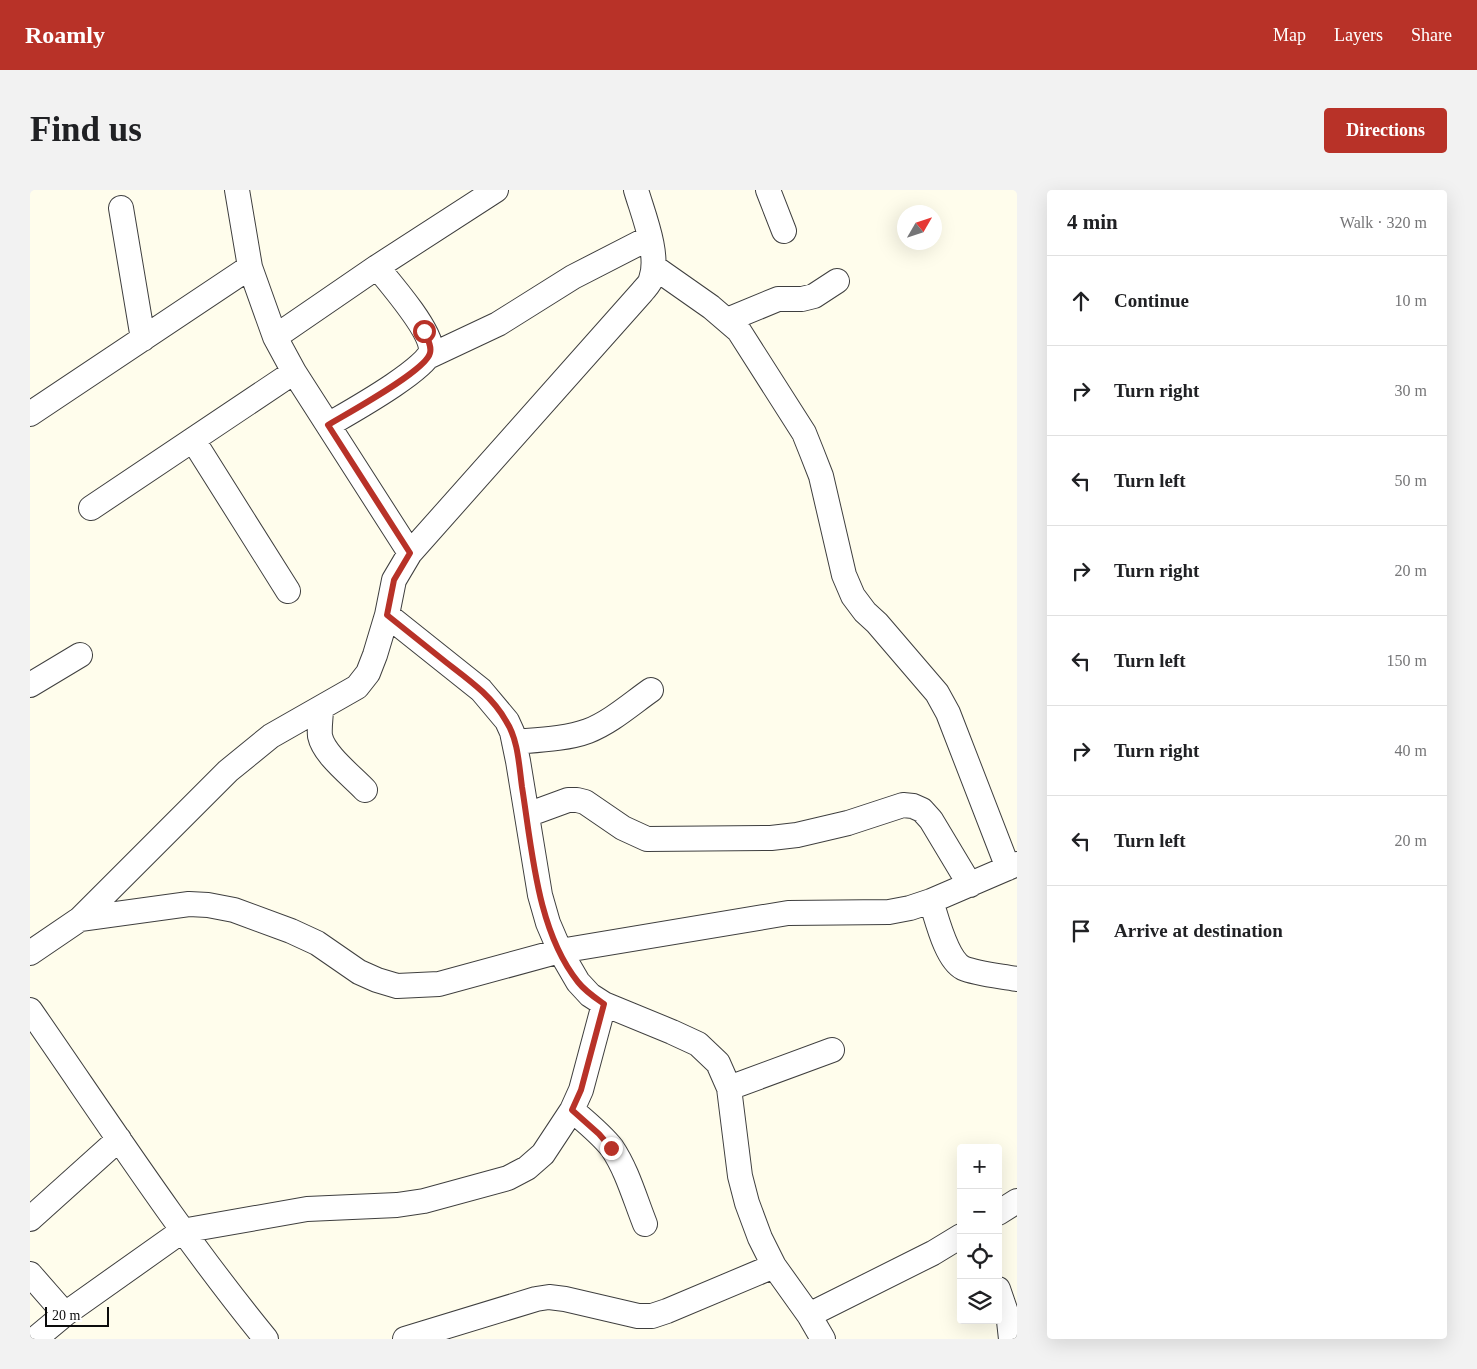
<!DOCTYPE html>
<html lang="en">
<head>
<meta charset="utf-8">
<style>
	body { margin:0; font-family:Georgia,serif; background:#f2f2f2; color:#202124 }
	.controls { position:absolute; right:15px; bottom:15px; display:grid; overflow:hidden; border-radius:5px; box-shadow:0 5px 20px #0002 }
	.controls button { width:45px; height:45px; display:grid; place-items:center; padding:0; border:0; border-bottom:1px solid #e0e0e0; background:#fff; color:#202124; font:25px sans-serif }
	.compass { position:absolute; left:867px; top:15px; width:45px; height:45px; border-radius:50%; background:#fff; box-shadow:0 5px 20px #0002; rotate:51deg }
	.scale { position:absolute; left:15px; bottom:12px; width:64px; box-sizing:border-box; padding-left:5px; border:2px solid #0c0c0c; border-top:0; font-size:14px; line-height:18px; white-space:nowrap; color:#0c0c0c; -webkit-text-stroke:4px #fff; paint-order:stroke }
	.stop { position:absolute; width:15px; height:15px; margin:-11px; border:4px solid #b83228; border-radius:50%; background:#fff }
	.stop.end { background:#b83228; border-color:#fff; box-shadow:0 1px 5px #0008 }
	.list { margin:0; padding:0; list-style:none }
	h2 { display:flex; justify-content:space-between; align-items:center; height:65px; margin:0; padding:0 20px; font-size:21px }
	h2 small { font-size:16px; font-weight:400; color:#757577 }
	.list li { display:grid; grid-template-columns:32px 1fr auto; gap:15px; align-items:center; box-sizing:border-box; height:90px; padding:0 20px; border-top:1px solid #e0e0e0 }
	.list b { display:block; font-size:19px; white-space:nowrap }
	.list em { font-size:16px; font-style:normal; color:#757577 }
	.icon { flex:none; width:28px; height:28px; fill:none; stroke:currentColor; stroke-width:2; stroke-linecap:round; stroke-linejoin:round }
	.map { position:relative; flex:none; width:987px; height:1149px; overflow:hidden; border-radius:5px }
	header { display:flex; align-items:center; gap:30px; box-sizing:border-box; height:70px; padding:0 25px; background:#b83228; color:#fff }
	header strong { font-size:24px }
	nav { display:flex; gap:28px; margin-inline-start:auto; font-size:18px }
	.intro { display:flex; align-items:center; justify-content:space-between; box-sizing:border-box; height:120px; padding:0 30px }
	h1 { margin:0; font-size:35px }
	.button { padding:12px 22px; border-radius:5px; background:#b83228; color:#fff; font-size:18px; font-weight:700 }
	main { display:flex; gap:30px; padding:0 30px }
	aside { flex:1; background:#fff; border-radius:5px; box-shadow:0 5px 20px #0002 }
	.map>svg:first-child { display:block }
</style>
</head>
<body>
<header>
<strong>Roamly</strong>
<nav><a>Map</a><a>Layers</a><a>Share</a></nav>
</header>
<div class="intro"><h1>Find us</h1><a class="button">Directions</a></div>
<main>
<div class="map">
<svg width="987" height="1149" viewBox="0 0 987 1149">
	<rect width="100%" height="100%" fill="#fffdec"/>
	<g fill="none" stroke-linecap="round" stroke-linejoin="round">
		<defs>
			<path id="minor" d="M207 0 220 77 245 147 264 182 380 363
				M738 0 754 41
				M91 18 113 149
				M624 77 681 117 709 141 774 243 782 263 791 286 814 385 823 406 835 422 847 433 907 503 918 523 978 678
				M697 130 748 109H772L784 106 807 91
				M245 147 347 77 466 0
				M400 166 468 134 543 87 619 48
				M0 224 220 77
				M298 235C315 225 402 177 401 159 400 139 361 94 347 77
				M163 250 258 401
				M61 318 264 182
				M357 425 451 500 477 531 482 542 488 571 510 705 518 733 530 761 548 792 560 805 574 814 642 842 668 854 688 873 699 898 710 986 717 1013 730 1048 744 1076 779 1125 793 1149
				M0 495 50 465
				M291 518C291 527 289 537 290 546 294 565 322 586 335 600
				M484 552C507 550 537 549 558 541 581 532 601 514 621 500
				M497 625 538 610H547L555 612 593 638 617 649 741 648 767 645 818 633 873 615 883 616 892 620 901 630 940 695
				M901 711C907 729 916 769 933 778 947 784 971 786 987 789
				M50 729 159 714 178 715 204 720 261 741 287 753 329 782 347 790 367 796 409 794 530 761 758 723 859 722 880 718 901 711 987 674
				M0 763 50 729 198 581 241 546 327 497 338 483 345 465 357 425 364 390 380 363 612 102C615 98 620 94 621 89 630 65 613 24 606 0
				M0 820C77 931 150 1044 236 1149
				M699 898 802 860
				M542 920C556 932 571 944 582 958 597 980 605 1009 615 1034
				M968 1023 987 1011
				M0 1029 89 949
				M0 1084 35 1124
				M968 1099 979 1131 981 1149
				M779 1125 903 1063 931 1046
				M5 1149 35 1124 152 1041 277 1019 367 1015 394 1011 478 988 497 978 513 964 542 920 551 900 574 814
				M375 1149 506 1109 519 1107 535 1109 608 1126H622L637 1121 744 1076"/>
		</defs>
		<use href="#minor" stroke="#3f3f3f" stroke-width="26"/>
		<use href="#minor" stroke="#fff" stroke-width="24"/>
	</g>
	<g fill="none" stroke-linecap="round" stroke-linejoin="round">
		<path stroke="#b83228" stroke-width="6" d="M394 141C397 148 402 156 400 163 396 181 316 224 298 235L380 363 364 390 357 425C377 441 397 457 417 473 439 490 462 506 476 531 488 549 489 575 492 597 502 659 507 741 548 792 555 801 564 807 574 814L551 900 542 920 569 944 581 958"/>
	</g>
</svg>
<div class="controls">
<button>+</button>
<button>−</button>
<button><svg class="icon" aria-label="locate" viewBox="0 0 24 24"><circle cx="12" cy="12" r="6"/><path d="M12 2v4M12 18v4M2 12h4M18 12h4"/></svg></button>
<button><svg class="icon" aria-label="layers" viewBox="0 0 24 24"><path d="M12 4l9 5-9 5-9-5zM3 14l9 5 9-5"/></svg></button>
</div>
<svg class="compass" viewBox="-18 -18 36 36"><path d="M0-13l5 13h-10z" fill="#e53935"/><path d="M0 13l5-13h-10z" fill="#757577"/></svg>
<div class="scale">20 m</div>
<div class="stop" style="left:394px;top:141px"></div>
<div class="stop end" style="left:581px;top:958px"></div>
</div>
<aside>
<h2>4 min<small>Walk · 320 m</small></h2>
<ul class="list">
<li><svg class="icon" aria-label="ahead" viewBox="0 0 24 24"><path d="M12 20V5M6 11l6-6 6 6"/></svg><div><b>Continue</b></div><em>10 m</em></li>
<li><svg class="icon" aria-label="right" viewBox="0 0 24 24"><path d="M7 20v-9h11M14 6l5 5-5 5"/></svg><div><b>Turn right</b></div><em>30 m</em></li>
<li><svg class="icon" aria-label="left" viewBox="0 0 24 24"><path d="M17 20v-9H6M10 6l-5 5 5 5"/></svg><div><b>Turn left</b></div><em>50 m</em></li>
<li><svg class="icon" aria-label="right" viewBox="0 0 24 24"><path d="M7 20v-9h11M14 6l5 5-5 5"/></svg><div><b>Turn right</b></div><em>20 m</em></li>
<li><svg class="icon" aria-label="left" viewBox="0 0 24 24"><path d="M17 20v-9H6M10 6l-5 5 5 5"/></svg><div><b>Turn left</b></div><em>150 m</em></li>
<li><svg class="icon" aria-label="right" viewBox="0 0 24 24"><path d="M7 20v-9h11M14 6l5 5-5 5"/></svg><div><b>Turn right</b></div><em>40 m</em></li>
<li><svg class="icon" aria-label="left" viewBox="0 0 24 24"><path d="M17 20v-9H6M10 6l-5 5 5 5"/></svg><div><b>Turn left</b></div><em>20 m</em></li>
<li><svg class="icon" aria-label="arrive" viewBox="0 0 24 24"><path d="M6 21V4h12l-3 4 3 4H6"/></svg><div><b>Arrive at destination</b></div></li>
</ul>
</aside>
</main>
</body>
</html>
